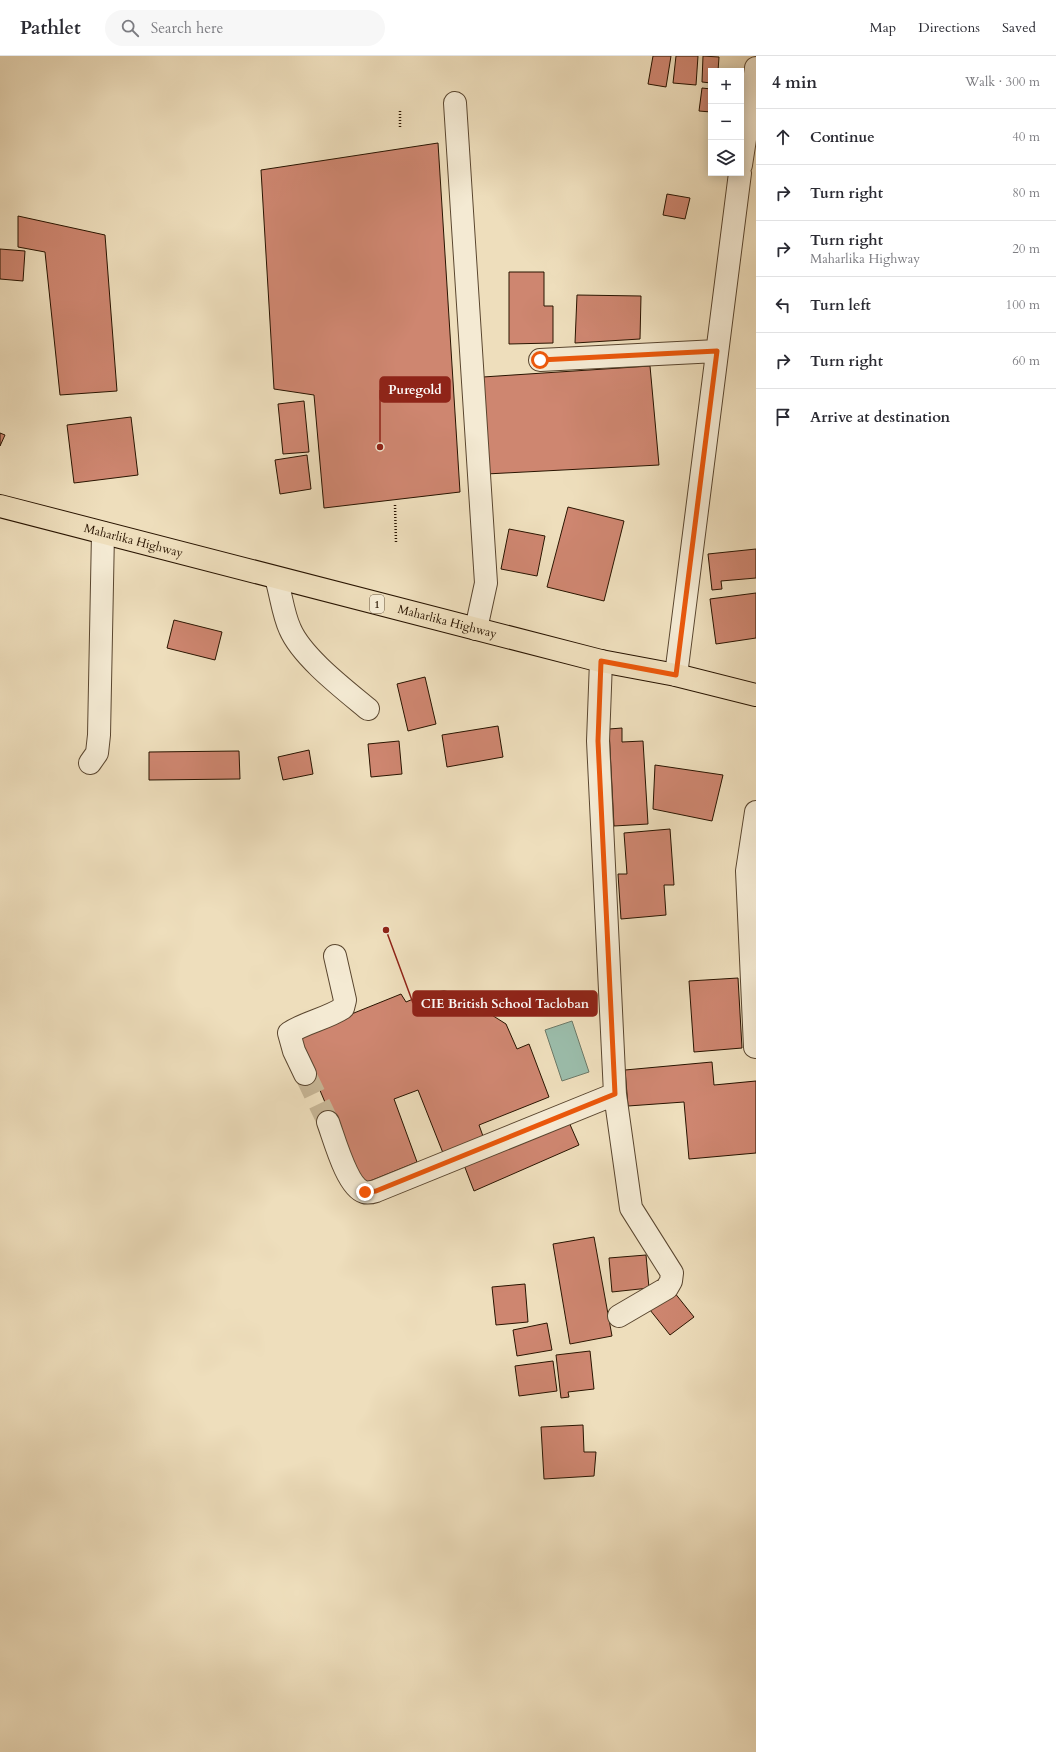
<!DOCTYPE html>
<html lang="en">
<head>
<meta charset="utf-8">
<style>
	body { margin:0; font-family:Cardo,serif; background:#f7f7f7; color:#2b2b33 }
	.controls { position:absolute; right:12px; top:12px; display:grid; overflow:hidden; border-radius:0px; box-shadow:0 2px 10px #0003 }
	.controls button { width:36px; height:36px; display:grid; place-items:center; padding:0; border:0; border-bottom:1px solid #e1e1e2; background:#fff; color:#2b2b33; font:20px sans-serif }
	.stop { position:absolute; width:12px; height:12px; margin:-9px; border:3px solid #ea580c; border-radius:50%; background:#fff }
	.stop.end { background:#ea580c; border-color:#fff; box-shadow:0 1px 4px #0008 }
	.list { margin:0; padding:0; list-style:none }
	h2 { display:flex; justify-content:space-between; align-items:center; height:52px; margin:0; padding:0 16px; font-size:17px }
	h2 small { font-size:13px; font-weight:400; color:#7c7c81 }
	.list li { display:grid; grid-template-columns:26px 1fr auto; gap:12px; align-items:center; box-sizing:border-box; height:56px; padding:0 16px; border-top:1px solid #e1e1e2 }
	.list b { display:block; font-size:15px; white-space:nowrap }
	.list p { margin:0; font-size:13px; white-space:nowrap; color:#7c7c81 }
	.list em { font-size:13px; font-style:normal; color:#7c7c81 }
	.icon { flex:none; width:22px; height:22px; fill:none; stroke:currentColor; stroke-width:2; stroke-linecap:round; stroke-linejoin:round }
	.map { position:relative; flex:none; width:756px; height:1696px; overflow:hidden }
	header { display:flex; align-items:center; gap:24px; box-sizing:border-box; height:56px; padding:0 20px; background:#fff; border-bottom:1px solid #e1e1e2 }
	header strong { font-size:19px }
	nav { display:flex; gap:22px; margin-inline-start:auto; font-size:14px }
	.search { width:280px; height:36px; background:#f7f7f7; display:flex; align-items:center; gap:10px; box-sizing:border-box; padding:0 14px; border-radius:22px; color:#7c7c81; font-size:15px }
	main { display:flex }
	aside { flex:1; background:#fff }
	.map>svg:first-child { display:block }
</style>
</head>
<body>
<header>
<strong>Pathlet</strong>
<div class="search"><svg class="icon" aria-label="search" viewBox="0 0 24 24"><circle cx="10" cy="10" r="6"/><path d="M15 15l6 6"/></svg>Search here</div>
<nav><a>Map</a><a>Directions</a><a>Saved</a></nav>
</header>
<main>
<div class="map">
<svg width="756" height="1696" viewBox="0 0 756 1696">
	<rect width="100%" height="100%" fill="#eedebc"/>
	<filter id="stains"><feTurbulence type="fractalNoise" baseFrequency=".005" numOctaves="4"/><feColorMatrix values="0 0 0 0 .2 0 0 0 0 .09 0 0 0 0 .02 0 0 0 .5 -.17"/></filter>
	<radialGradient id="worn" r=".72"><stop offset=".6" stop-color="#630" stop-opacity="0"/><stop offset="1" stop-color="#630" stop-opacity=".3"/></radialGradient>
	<path fill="#9bbdab" stroke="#6d7967" d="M572 965 589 1016 562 1025 545 974Z"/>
	<path fill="#ce8670" stroke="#291400" d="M653 0H671L666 31 648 28Z
		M676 0H698L696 29 673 27Z
		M703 0 719 1 718 15H711V27L702 26Z
		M702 32 711 33V56L699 55Z
		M438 87 460 436 324 452 314 339 274 333 261 114Z
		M667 138 690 142 685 163 663 159Z
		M18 160 105 179 117 335 60 339 45 196 18 191Z
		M0 193 25 195 23 225 0 223Z
		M509 216H544V250H553V287L509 288Z
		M577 239 641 240 640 283 575 287Z
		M650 310 659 409 486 418 483 321Z
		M304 345 309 396 283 398 278 348Z
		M131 361 138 419 74 427 67 369Z
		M0 377 5 379 0 390Z
		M307 399 311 433 280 438 275 404Z
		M568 451 624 465 604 545 547 531Z
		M509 473 545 480 537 520 501 513Z
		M756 493V522L721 525 722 533 712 534 708 498Z
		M756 537V582L716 588 710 543Z
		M174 564 222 576 215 604 167 592Z
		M425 621 436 668 408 675 397 628Z
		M498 670 503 701 447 711 442 679Z
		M622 672V686L643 685 648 768 614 770 609 673Z
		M399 685 402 718 371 721 368 688Z
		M309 694 313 718 283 724 278 701Z
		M239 695 240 723 149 724V696Z
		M655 709 723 719 712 765 653 753Z
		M670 773 674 829H664L666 859 621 863 618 818H627L624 777Z
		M738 922 742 992 694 996 689 925Z
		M444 935 457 937 506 968 517 993 529 988 549 1041 479 1069 484 1083 443 1097 418 1034 394 1043 417 1106 360 1129 297 980 401 938 406 946 427 937Z
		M712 1006 714 1029 756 1025V1097L689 1103 684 1046 628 1050 625 1014Z
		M568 1064 579 1089 474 1135 464 1109Z
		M594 1181 612 1280 570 1288 553 1188Z
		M646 1199 649 1232 612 1236 609 1202Z
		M525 1228 528 1266 496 1269 492 1231Z
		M674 1236 694 1261 670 1279 650 1254Z
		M547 1267 552 1294 517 1300 513 1274Z
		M590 1295 594 1333 568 1336 569 1341 561 1342 556 1299Z
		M553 1305 557 1335 519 1340 515 1310Z
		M583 1369 584 1396H596L594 1420 544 1423 541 1371Z"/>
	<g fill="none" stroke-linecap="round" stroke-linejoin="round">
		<path stroke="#c7b696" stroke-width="22" stroke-dasharray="22 11" stroke-linecap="butt" d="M305 1018 328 1066"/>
		<defs>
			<path id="minor" d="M455 47 486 527 476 573
				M741 109 756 12
				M540 304 717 295
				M276 522C281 538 283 558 290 573 302 601 344 633 368 653
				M601 605 598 685 615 1038 631 1152 672 1217 671 1225 667 1232 619 1260
				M676 619 740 117
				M90 707 97 697 99 679 103 477
				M755 991 747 815 756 756
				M305 1018 294 995 289 977C306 966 326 963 343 952L345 944 335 900
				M328 1066C334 1082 347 1131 364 1136 367 1137 373 1136 376 1135L615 1038"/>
			<g id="major">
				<path id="s1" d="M0 450 601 605 676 619 756 639"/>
			</g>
		</defs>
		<use href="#minor" stroke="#5a462f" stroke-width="24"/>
		<use href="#major" stroke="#291400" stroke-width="24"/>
		<path stroke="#291400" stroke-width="2.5" stroke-dasharray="1 2" stroke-linecap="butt" d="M400 55V73
			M395 449 396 486"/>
		<use href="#minor" stroke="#f4ead3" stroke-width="22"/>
		<use href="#major" stroke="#eedebc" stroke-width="22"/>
	</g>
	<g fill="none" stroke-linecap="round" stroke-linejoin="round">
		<path stroke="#ea580c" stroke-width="5" d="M365 1136 376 1135 615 1038 598 685 601 605 676 619 717 295 540 304"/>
	</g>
	<g text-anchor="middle" stroke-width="3" stroke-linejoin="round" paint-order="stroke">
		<rect fill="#f4ead3" stroke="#66543f" stroke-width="1" x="370" y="539" width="14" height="18" rx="3"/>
		<g font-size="11" font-weight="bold" fill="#291400">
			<text x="377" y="552">1</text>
		</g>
		<g font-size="12" fill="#291400" stroke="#f4ead3">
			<text dy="4" stroke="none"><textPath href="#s1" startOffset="138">Maharlika Highway</textPath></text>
			<text dy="4" stroke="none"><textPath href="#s1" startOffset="462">Maharlika Highway</textPath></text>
		</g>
	</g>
	<path fill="none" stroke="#8f2418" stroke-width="1.5" d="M380 391L380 334M386 874L413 947"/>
	<g fill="#8f2418" stroke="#f4ead3" stroke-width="1.5">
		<circle cx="380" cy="391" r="4"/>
		<circle cx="386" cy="874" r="4"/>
	</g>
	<g fill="#8f2418" stroke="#8f2418" stroke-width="1.5">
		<rect x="380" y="321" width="70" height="25" rx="4"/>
		<rect x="413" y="935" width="184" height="25" rx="4"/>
	</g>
	<g font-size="13" text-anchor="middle" font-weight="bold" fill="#fff">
		<text x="415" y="338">Puregold</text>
		<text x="505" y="952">CIE British School Tacloban</text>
	</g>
	<rect width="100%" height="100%" filter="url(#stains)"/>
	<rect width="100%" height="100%" fill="url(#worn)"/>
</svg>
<div class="controls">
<button>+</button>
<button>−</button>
<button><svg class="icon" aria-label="layers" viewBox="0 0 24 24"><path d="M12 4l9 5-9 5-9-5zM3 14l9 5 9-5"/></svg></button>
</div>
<div class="stop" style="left:540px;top:304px"></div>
<div class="stop end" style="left:365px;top:1136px"></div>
</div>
<aside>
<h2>4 min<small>Walk · 300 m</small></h2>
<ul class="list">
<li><svg class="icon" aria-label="ahead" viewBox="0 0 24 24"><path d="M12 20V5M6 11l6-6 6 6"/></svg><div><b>Continue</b></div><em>40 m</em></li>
<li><svg class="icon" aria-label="right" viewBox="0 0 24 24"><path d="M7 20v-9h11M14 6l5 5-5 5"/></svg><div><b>Turn right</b></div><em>80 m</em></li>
<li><svg class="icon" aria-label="right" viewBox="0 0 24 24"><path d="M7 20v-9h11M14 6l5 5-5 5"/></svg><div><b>Turn right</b><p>Maharlika Highway</p></div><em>20 m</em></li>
<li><svg class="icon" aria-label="left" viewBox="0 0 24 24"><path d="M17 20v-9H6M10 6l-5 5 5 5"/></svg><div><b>Turn left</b></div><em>100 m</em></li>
<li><svg class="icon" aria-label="right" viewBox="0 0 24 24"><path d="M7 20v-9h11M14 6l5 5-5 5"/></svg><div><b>Turn right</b></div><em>60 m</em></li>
<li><svg class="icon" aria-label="arrive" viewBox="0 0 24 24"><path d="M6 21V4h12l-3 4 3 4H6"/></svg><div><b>Arrive at destination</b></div></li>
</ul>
</aside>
</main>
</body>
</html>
